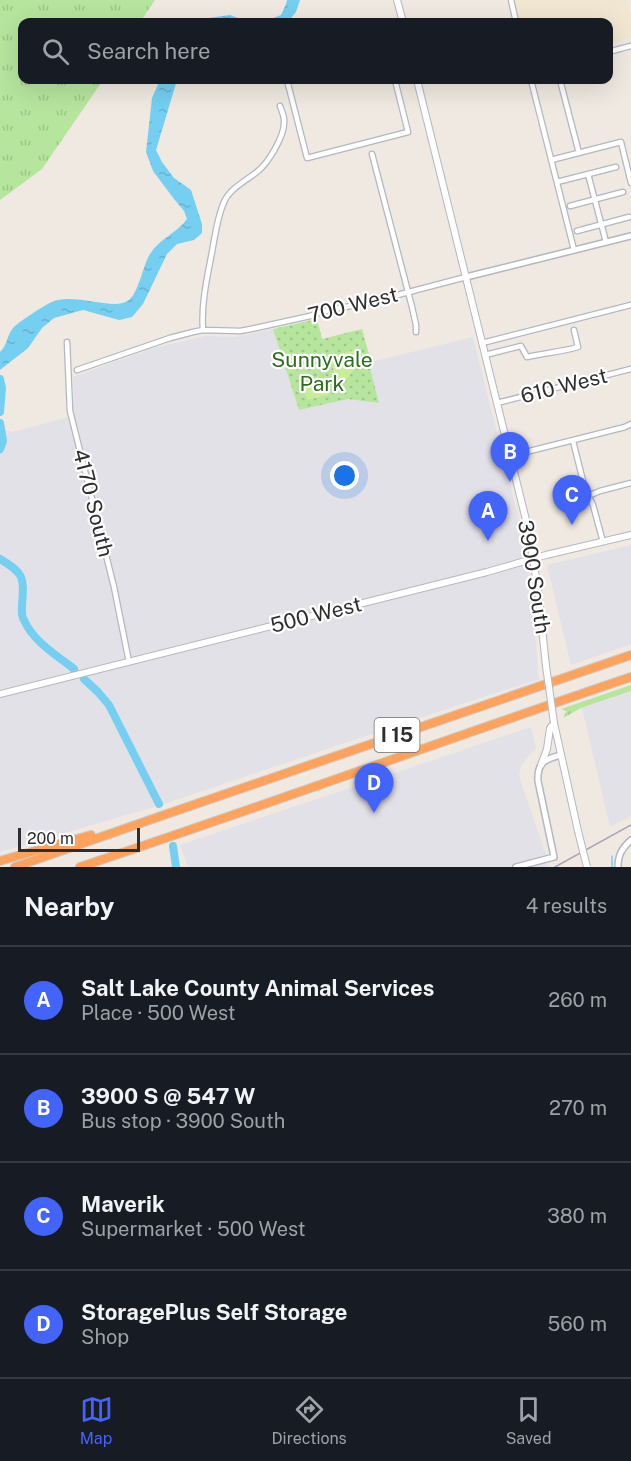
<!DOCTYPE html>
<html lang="en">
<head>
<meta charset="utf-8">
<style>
	body { margin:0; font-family:"Public Sans",sans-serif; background:#242831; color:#f1f3f6 }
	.scale { position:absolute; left:18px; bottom:15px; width:122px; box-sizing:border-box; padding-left:6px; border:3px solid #2e2e2e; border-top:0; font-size:16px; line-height:21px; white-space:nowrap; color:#2e2e2e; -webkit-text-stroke:4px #fff; paint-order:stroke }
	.you { position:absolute; left:345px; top:476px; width:21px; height:21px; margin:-15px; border:4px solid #fff; border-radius:50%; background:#1a73e8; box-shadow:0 0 0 9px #1a73e833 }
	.badge { display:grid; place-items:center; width:39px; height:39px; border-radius:50%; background:#4264fb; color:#fff; font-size:20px; font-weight:700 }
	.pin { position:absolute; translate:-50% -50px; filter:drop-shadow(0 2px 3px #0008) }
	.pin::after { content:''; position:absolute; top:32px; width:21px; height:18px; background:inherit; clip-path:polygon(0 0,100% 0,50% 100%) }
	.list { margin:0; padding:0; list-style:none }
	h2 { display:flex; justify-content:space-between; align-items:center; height:78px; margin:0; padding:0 24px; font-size:26px }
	h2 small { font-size:20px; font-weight:400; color:#9ea1a6 }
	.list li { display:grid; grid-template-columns:39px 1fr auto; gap:18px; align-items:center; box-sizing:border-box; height:108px; padding:0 24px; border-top:2px solid #363941 }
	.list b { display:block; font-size:22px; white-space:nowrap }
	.list p { margin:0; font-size:20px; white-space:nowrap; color:#9ea1a6 }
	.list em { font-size:20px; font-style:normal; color:#9ea1a6 }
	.icon { flex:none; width:33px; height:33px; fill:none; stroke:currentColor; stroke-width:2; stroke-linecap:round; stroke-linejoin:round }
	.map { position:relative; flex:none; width:631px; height:867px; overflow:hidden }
	.search { position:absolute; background:#171b24; box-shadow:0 6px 24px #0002; left:18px; right:18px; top:18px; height:66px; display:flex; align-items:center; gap:15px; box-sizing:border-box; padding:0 21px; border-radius:12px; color:#9ea1a6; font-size:22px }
	.sheet { height:510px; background:#171b24 }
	nav { display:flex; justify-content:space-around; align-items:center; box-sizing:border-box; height:84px; border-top:2px solid #363941; background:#171b24; font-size:16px; color:#9ea1a6 }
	nav a { display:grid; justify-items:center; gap:3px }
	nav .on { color:#4264fb }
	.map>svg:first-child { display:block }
</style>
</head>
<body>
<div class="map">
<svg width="631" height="867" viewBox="0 0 631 867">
	<defs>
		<pattern id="grass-tufts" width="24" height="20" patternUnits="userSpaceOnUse" patternTransform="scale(1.5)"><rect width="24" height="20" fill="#b6e59e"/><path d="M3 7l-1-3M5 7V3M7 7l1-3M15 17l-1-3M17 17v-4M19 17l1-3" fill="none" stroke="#9dc588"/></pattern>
		<pattern id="park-dots" width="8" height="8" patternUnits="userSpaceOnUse" patternTransform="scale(1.5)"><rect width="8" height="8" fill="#b6e59e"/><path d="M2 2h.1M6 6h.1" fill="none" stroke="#9dc588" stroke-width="1.8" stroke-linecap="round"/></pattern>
		<pattern id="water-ripples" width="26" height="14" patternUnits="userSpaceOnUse" patternTransform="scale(1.5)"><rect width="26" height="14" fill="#75cff0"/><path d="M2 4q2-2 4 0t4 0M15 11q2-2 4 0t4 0" fill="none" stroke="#66b2ce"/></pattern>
	</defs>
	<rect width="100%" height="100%" fill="#efe9e1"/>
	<path fill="#e3e1e8" d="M273 329 299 410 348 399 379 403 369 364 371 362 473 337 528 556 539 679 428 715 164 804 0 852V432L5 430 12 432 74 416 73 377 150 349 205 336 235 337Z
		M631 545V644L571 665 547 565Z
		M631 692V816L610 827 582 708Z
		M531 727 536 748 521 765 519 776 546 855 548 867H188L180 845Z"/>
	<path fill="#f0e6d1" d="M514 0H627L631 15V38L609 44 608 22H520Z"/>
	<path fill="url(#grass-tufts)" d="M0 0H155L140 22H22V80H103L42 169 0 200Z
		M631 685V691L581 708 563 718 567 711 561 709Z"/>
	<path fill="url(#park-dots)" d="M317 319 322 339 362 329 371 362 369 364 379 403 348 399 299 410 273 329Z"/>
	<path fill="#c9ec9a" d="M355 350C358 366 352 379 337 384L330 357Z
		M325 378 329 395 307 400 303 383Z"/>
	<path fill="url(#water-ripples)" d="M287 0H300L296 12 288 22H172L174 19 209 18 230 15 246 21 271 19 281 15 286 4Z
		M160 80H177L156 150 162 162 174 178 191 190 202 224V233L194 240 177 244 167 254 143 304 132 317 119 320 83 310 54 318 42 328 28 348 0 370V352C7 346 7 335 13 328 17 323 46 304 52 302 74 292 115 312 129 300 139 292 143 265 150 254 159 239 177 233 187 219L184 211 174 199 153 171 146 152 152 98Z"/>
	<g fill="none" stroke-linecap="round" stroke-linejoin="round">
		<path stroke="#75cff0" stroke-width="1.5" d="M612 856V867"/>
		<path stroke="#75cff0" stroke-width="8" d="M0 379 2 388 0 412
			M0 423 3 441 0 449
			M0 559C25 574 24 577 22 606 22 611 21 615 24 620 33 641 56 655 74 669
			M84 679 98 692 109 705 159 804
			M173 846 176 867"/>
		<defs>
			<path id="minor" d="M511 0 516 22
				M608 52 631 46
				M287 80 307 158 408 132 395 80
				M531 80 574 250
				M560 80 579 153
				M372 154 412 307 416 325V332
				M551 160 621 142 631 183
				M588 174 606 242
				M557 182 616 167
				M570 206 623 192
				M577 231 629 217
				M203 330C201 304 207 278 212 252 215 236 217 218 224 202 230 188 246 181 258 171 268 163 284 137 284 123 285 117 282 112 280 106
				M67 342 70 411 114 587 129 662
				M482 343 631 305
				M485 355 521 346 527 357C544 353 561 352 578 347L574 330
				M77 370 170 338 193 332 203 330 240 331 251 329 310 316 329 310 367 303 466 277
				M497 403 631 369
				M573 441 585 489 593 505 603 542
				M510 456 625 427 631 424
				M588 496 600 491 631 483"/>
			<path id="tertiary" d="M466 277 631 236
				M516 867 554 857 538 781C537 762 545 759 561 755
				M618 867C618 855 622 848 631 840"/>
			<path id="secondary" d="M397 0 403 22
				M417 80 528 528 538 590 546 666
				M0 694 487 572 546 555 631 535
				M554 723 578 831
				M541 765 547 749 550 728 554 723"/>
			<path id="motorway" d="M0 861 91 835
				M15 867 164 815 631 655
				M80 867C264 806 447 739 631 677"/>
		</defs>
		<use href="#minor" stroke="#b4b7c1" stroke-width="7"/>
		<use href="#tertiary" stroke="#b4b7c1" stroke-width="8"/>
		<use href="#secondary" stroke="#b4b7c1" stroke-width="8"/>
		<use href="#motorway" stroke="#c9c9c9" stroke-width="10"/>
		<use href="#minor" stroke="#fff" stroke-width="4.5"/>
		<use href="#tertiary" stroke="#fff" stroke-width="5"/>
		<use href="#secondary" stroke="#fff" stroke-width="6"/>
		<use href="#motorway" stroke="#ffa35c" stroke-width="8"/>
		<path stroke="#a3a6b8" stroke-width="1.5" d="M555 867 631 825"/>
		<defs>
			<path id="secondary-bridge" d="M546 666 554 723
				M578 831 587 867"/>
		</defs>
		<use href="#secondary-bridge" stroke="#b4b7c1" stroke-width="8" stroke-linecap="butt"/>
		<use href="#secondary-bridge" stroke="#fff" stroke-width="6"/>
	</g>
	<g text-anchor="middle" stroke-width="4.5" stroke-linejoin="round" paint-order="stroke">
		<rect fill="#fff" stroke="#6d6d6d" stroke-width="1.5" x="374.5" y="718" width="45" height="34" rx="4.5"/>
		<g font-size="20" font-weight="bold" fill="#2e2e2e">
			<text x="397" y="742">I 15</text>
		</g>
		<g font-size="21" fill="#2e2e2e" stroke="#fff">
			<text transform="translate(353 305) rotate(-14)" y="7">700 West</text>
			<text transform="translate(564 386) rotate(-14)" y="7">610 West</text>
			<text transform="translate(93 503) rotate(76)" y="7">4170 South</text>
			<text transform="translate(534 577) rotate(81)" y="7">3900 South</text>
			<text transform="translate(316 615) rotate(-14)" y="7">500 West</text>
		</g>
		<g font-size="21" fill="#2c6e1b" stroke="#fff">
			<text x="322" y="367">Sunnyvale<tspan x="322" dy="24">Park</tspan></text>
		</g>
	</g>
</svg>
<div class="scale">200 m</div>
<div class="you"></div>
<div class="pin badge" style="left:488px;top:541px">A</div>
<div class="pin badge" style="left:510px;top:482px">B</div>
<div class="pin badge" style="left:572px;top:525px">C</div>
<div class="pin badge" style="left:374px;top:813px">D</div>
<div class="search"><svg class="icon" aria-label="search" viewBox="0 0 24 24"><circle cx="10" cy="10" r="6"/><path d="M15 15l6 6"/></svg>Search here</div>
</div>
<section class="sheet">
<h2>Nearby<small>4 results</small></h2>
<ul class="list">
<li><span class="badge">A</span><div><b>Salt Lake County Animal Services</b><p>Place · 500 West</p></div><em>260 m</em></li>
<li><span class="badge">B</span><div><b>3900 S @ 547 W</b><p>Bus stop · 3900 South</p></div><em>270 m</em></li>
<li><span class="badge">C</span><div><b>Maverik</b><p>Supermarket · 500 West</p></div><em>380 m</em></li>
<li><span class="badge">D</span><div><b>StoragePlus Self Storage</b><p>Shop</p></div><em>560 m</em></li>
</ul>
</section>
<nav>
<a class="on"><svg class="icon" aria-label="map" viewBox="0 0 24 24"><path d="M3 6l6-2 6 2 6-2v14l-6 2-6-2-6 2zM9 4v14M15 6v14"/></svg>Map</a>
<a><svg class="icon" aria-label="directions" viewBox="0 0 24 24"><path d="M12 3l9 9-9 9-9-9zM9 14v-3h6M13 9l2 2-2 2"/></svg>Directions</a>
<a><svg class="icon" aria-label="saved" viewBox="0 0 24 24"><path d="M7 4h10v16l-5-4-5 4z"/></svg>Saved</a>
</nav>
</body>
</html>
